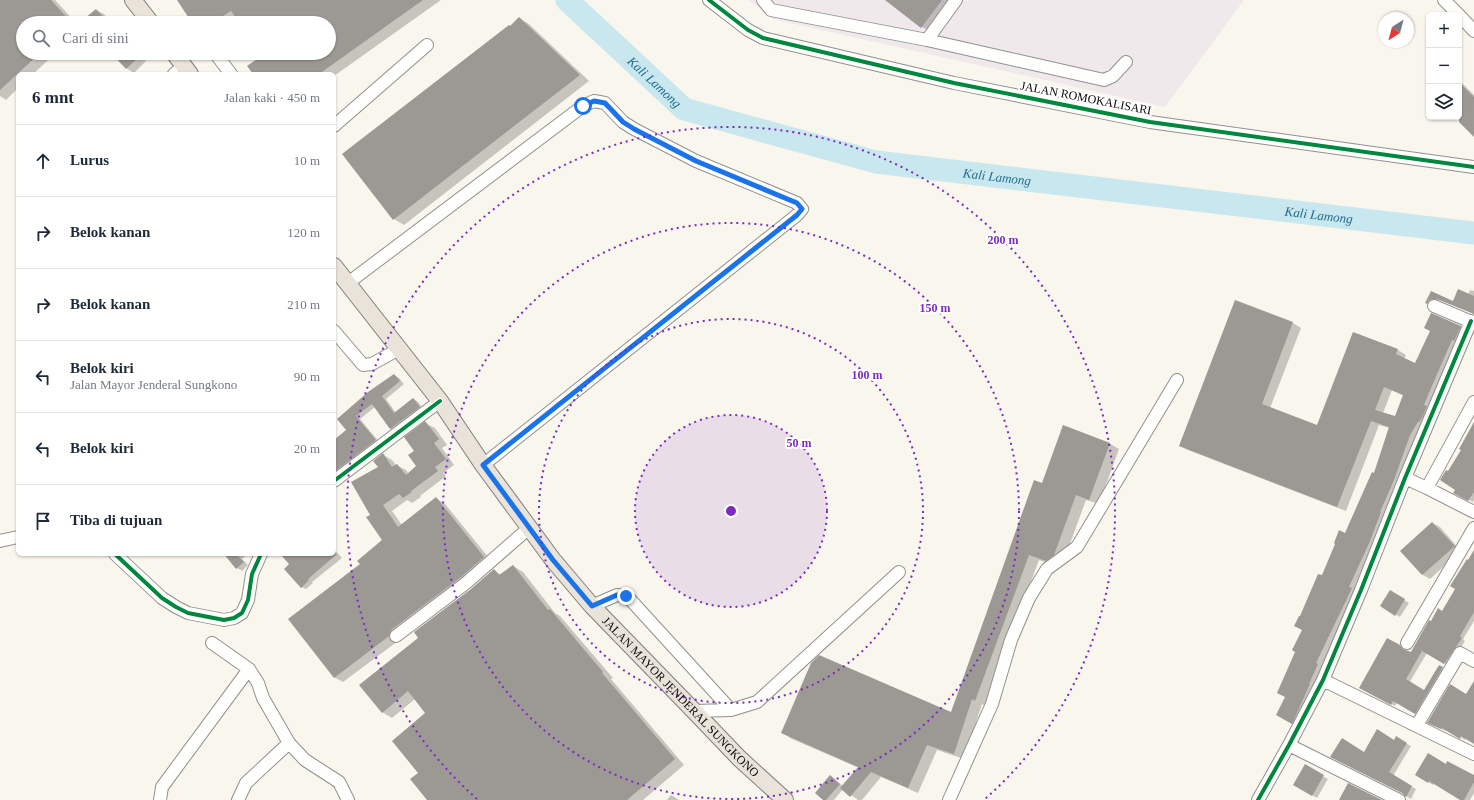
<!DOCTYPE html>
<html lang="id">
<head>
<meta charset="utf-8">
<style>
	body { margin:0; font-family:Georgia,serif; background:#f6f6f7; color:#1f2937 }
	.controls { position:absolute; right:12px; top:12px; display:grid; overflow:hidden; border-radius:6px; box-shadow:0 1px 3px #0004 }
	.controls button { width:36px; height:36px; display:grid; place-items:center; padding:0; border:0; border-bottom:1px solid #e0e1e3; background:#fff; color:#1f2937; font:20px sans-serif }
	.compass { position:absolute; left:1378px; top:12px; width:36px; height:36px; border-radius:50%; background:#fff; box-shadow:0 1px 3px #0004; rotate:216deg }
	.stop { position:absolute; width:12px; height:12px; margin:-9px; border:3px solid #1a73e8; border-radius:50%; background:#fff }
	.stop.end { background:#1a73e8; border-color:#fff; box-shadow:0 1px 4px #0008 }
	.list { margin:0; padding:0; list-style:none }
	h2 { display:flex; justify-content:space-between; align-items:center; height:52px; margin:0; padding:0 16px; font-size:17px }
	h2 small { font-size:13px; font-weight:400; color:#747a83 }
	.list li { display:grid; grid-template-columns:26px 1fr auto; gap:12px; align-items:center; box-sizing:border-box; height:72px; padding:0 16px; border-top:1px solid #e0e1e3 }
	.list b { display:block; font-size:15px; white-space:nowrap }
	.list p { margin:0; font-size:13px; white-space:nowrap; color:#747a83 }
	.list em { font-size:13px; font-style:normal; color:#747a83 }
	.icon { flex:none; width:22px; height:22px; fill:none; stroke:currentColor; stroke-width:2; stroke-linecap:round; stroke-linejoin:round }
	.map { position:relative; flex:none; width:1474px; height:800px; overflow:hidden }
	.search { position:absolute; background:#fff; box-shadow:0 1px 3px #0004; left:16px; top:16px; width:320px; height:44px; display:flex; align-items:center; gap:10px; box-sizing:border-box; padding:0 14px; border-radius:22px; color:#747a83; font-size:15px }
	.panel { position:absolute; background:#fff; box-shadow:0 1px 3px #0004; left:16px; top:72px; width:320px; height:484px; border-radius:6px }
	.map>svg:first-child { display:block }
</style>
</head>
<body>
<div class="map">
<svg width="1474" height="800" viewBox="0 0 1474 800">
	<rect width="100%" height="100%" fill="#f9f6ee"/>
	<path fill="#efe9eb" d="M749 0H1244L1165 107 773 19Z"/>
	<path fill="#0003" fill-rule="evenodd" d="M0 0H55L76 23H23V53H56L33 74H18V88L6 100 0 96Z
		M178 0H441L334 76V74H254L264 56 262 53H329V23H241L237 18 230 23H193Z
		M887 0H956L932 32 922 27Z
		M96 10 104 14 111 23H81Z
		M519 18 529 24 589 81 404 225 394 219 344 154 511 27Z
		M112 53H139L146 61 134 73 126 68Z
		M1459 80 1474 95V135L1456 117H1459Z
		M1470 290 1474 291V314L1441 300H1436L1432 302 1430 305 1427 303 1432 292 1454 303 1468 295Z
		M1236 301 1293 323 1301 328 1270 408 1318 426 1353 333 1398 350 1406 355 1404 359 1416 364 1460 326 1469 331 1300 728 1285 720 1286 698 1296 651 1322 577 1346 534 1374 474 1389 428 1379 425 1346 511 1188 450 1180 446ZM1392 390 1404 396 1395 417 1383 413Z
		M394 375 399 378 404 384 386 399 396 413 414 399 418 402 424 410 395 431 391 429 375 407 360 419 380 443 334 474V442L348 430 338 419Z
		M1474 422V500L1473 502 1455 493 1456 490 1448 472 1463 450Z
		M425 423 435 428 447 445 442 448 454 465 443 473 446 476 420 496 421 497 412 503 407 500 392 511 402 525 436 498 445 504 493 563 398 641 343 682 334 677 361 565 384 540 371 515 379 467 383 455 392 460 396 465 406 470 409 474 418 467 415 451Z
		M1109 443 1119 449 1099 504 1086 500 1064 560 1056 566 1039 560 985 706 982 704 964 759 937 750 918 793 881 777 862 800H858L843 789 834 800H825L830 777 843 786 859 768 792 739 782 733 951 713 1042 484Z
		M1432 523 1440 527 1461 551 1430 579 1423 575 1401 551Z
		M334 549 342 558 312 582 313 583 306 589 301 587 291 564 281 554H334Z
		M1474 553V621L1463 639 1465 641 1449 666 1427 653 1409 683 1424 692 1439 666 1446 671 1419 716 1397 703 1395 706 1360 687 1388 639 1406 651 1411 653 1431 623 1443 612 1456 589Z
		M225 554H248L242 559 248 565 242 571 237 568Z
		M513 566 523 572 555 613 560 616 613 678 611 679 684 765 643 800H429L419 773 427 714 415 699 392 718 382 712 420 638 494 570 501 575Z
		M1390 591 1409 603 1400 617 1381 606Z
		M1474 683V743L1466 738 1465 740 1447 730 1446 731 1433 725 1467 695Z
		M1396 738 1411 746 1393 776 1416 789 1411 799 1406 796 1364 753 1394 741Z
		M1446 765 1474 776V793L1470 800H1462L1434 783 1433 785 1416 775Z
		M1305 766 1328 779 1317 798 1294 785Z
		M671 795 679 800H667Z"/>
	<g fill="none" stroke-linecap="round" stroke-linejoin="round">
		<path stroke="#c9e7ef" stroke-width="23" id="s1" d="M567 0 684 109 876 162 1474 233"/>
	</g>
	<path fill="#9c9894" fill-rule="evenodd" d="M0 0H51L72 23H23V53H40L0 90Z
		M177 0H423L319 74H253L247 66 266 53H329V23H240L231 11 212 23H192Z
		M885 0H942L921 28Z
		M96 9 109 23H79Z
		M519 17 580 75 393 220 342 154 509 25 510 26Z
		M111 53H143L126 69Z
		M1459 82 1474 97V137L1459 122Z
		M1458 289 1474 296V314L1437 299H1433L1429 300 1427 304 1425 303 1431 291 1453 301Z
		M1235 300 1293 322 1262 404 1317 425 1353 332 1398 349 1396 354 1415 363 1430 331 1424 328 1431 313 1461 326 1454 341 1452 340 1428 395 1424 405 1427 406 1423 416 1419 422H1418L1410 435 1394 480 1380 512H1381L1370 541 1349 587 1352 588 1316 663 1318 664 1309 684H1310L1292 724 1276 715 1285 697 1277 693 1295 652 1292 650 1302 630 1294 626 1299 616H1300L1318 574 1322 575 1335 544 1334 543 1339 530 1345 533 1372 472 1374 473 1389 427 1371 421 1337 507 1179 446ZM1384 387 1403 395 1395 416 1375 410Z
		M394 374 400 381 382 396 394 413 413 398 420 407 390 429 372 404 356 416 376 440 334 472V440L346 430 337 419 368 392Z
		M425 421 439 439 434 443 446 459 435 467 438 471 411 491 412 492 403 498 399 494 383 505 398 527 436 497 484 557 461 577 391 630 389 636 334 678 288 619 360 564 357 561 382 540 366 517 370 515 351 482 378 467 373 461 383 453 392 467 397 464 406 475 416 466 408 455 414 451 404 437Z
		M1474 422V492L1468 501 1453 493 1455 490 1440 480 1446 470 1448 471 1461 450 1459 449Z
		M1063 425 1110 443 1089 500 1076 495 1054 555 1046 561 1029 555 975 701 972 699 954 754 927 745 908 788 871 772 850 797 840 788 858 767 781 733 811 663 819 655 951 712 1034 480 1042 483Z
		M1432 522 1455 546 1422 575 1400 551Z
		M1474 550V612L1460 636 1462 638 1444 664 1422 651 1406 679 1424 690 1439 665 1443 667 1415 714 1393 701 1391 705 1359 688 1387 638 1400 645 1403 649 1411 652 1429 620 1431 621 1438 608 1442 611 1455 589 1450 586 1467 559 1468 560Z
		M224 554H236L244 562 236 569Z
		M280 554H337L308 579 309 580 301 588 284 569 289 564Z
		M513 565 548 610 550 609 603 672 602 673 675 759 627 800H427L410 779 418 773 392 741 425 713 408 691 382 713 359 685 418 638 414 632 471 589 494 569 499 575Z
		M1390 590 1405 599 1395 616 1380 606Z
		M1474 681V744L1461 736 1460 739 1442 728 1441 729 1427 723 1450 684 1466 694Z
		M1377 729 1394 740 1396 736 1407 743 1389 772 1412 786 1406 797 1402 793 1330 757 1342 738 1364 752Z
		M1428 753 1446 764 1447 761 1474 775V782L1464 800H1460L1429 781 1428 783 1415 775Z
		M1305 764 1324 775 1312 796 1293 785Z
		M830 775 840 784 826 800H823L815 793Z
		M1348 783 1382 800H1339Z"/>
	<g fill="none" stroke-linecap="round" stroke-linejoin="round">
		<defs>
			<path id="minor" d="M709 0 748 30 763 38 954 83 1150 122 1474 167
				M763 0 771 10 927 40 956 0
				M1444 0 1459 15
				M1459 15 1474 31
				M927 40 1104 80 1113 76 1126 62
				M215 53 231 74
				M174 74 184 66
				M334 126 427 45
				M348 283 583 106 594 101 605 103 623 122 634 129 696 161 797 203 802 209 797 215 483 465
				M1434 306 1474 323
				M334 331 363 365 372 364 399 349
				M1405 478 1427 488 1474 512
				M334 481 440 401
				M1427 488 1474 402
				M0 541 18 537
				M115 554 162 598 176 607 188 613 224 620 234 618 242 613 248 600 252 574 261 554
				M592 606 617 595 627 596 731 710
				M396 636 466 583 529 528
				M212 643 249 669 258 683 263 698 289 743 305 760 339 782 348 800
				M1407 643 1474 528
				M1323 680 1474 754
				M694 711 731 710 757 702 899 572
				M1417 725 1460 653 1474 661
				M1289 745 1399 800
				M160 800 162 787 249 669
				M238 800 246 783 289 743
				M949 800 992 704 1011 640 1029 598 1047 569 1077 547 1177 380
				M1258 800 1289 745 1323 680 1361 590 1405 478 1471 321"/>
			<g id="major">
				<path d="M133 0 151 23"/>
				<path d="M174 53 190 74"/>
				<path id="s2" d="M334 266 440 401 483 465 553 560 592 606 694 711 739 758 785 800"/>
			</g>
		</defs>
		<use href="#minor" stroke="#92908d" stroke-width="14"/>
		<use href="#major" stroke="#7f7e7a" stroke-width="18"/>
		<use href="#minor" stroke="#fefefc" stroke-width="12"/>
		<use href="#major" stroke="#eae3d9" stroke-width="16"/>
		<defs>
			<path id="cycleway" d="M709 0 748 30 763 38 954 83 1150 122 1474 167
				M334 481 440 401
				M115 554 162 598 176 607 188 613 224 620 234 618 242 613 248 600 252 574 261 554
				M1258 800 1289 745 1323 680 1361 590 1405 478 1471 321"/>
		</defs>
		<use href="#cycleway" stroke="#fff" stroke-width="6"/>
		<use href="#cycleway" stroke="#00873e" stroke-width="4"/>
	</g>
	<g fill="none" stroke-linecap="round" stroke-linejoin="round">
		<path stroke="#1a73e8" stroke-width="5" d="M583 106 594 101 605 103 623 122 634 129 696 161 797 203 802 209 797 215 483 465 553 560 592 606 617 595 626 596"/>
	</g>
	<circle cx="731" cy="511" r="96" fill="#7b2cbf" fill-opacity=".12"/>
	<g fill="none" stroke="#7b2cbf" stroke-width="2" stroke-dasharray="2 4">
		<circle cx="731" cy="511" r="96"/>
		<circle cx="731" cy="511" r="192"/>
		<circle cx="731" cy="511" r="288"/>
		<path d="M477 799A384 384 0 1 1 985 799"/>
	</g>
	<g text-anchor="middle" stroke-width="4" stroke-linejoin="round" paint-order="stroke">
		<g font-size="12" fill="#0a0a0a" stroke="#fff">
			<text transform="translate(1086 98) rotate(11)" y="4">JALAN ROMOKALISARI</text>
			<text dy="4" stroke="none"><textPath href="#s2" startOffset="554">JALAN MAYOR JENDERAL SUNGKONO</textPath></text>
		</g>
		<g font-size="13" font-style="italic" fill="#226d8e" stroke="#fff">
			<text dy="5" stroke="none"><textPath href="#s1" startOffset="120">Kali Lamong</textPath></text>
			<text dy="5" stroke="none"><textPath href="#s1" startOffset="481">Kali Lamong</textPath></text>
			<text dy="5" stroke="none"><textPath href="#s1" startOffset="805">Kali Lamong</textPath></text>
		</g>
	</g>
	<circle cx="731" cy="511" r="6" fill="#7b2cbf" stroke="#fff" stroke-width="2"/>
	<g font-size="12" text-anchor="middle" font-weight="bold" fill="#7b2cbf" stroke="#fff" stroke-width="4" stroke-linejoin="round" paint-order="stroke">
		<text x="1003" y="244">200 m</text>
		<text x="935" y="312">150 m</text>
		<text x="867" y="379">100 m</text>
		<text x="799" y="447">50 m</text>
	</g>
</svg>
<div class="controls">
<button>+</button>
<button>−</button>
<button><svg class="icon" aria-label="layers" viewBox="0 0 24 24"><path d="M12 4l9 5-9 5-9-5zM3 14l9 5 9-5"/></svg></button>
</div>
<svg class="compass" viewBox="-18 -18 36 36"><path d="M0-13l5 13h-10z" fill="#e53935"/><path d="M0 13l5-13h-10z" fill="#747a83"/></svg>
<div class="stop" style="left:583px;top:106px"></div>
<div class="stop end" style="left:626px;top:596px"></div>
<div class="search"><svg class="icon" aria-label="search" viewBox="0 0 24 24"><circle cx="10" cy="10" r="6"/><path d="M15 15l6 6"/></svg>Cari di sini</div>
<section class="panel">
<h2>6 mnt<small>Jalan kaki · 450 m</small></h2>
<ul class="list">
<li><svg class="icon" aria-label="ahead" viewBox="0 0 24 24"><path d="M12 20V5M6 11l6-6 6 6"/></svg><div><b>Lurus</b></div><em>10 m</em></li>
<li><svg class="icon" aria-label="right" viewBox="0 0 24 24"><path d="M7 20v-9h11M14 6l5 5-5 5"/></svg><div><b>Belok kanan</b></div><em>120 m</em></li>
<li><svg class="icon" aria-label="right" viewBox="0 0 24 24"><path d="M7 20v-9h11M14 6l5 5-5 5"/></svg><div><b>Belok kanan</b></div><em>210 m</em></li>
<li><svg class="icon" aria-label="left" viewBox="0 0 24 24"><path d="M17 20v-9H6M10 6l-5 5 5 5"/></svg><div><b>Belok kiri</b><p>Jalan Mayor Jenderal Sungkono</p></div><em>90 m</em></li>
<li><svg class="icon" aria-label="left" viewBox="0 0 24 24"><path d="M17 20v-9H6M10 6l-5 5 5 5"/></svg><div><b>Belok kiri</b></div><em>20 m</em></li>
<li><svg class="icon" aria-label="arrive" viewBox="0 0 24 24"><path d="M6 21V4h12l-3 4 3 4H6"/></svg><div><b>Tiba di tujuan</b></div></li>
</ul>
</section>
</div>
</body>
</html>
